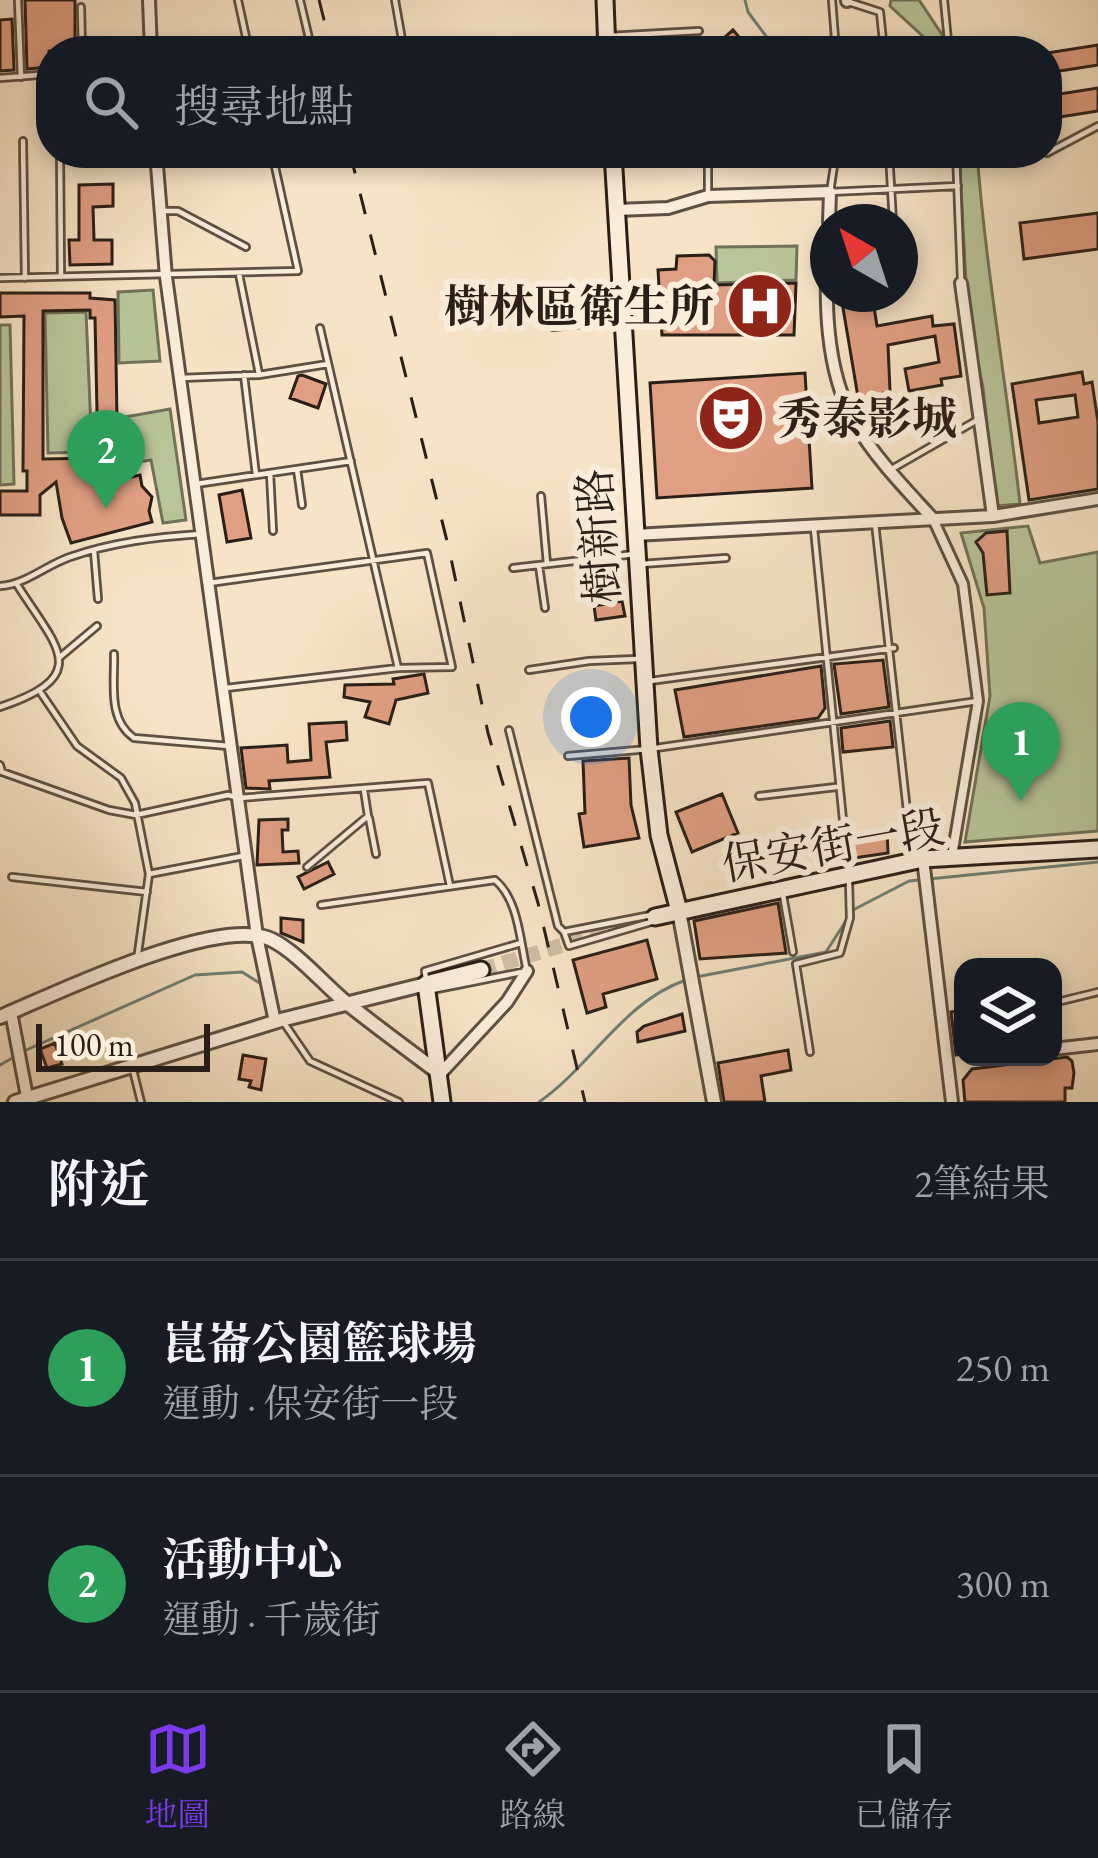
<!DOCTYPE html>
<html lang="zh-TW">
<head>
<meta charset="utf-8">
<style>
	body { margin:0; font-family:"EB Garamond","Noto Serif TC",serif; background:#20242c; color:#f1f3f6 }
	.controls { position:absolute; right:36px; bottom:36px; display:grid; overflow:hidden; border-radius:24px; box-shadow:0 6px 18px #0003 }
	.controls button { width:108px; height:108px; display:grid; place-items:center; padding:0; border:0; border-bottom:3px solid #363941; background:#171b24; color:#f1f3f6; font:60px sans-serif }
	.compass { position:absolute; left:810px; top:204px; width:108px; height:108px; border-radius:50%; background:#171b24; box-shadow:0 6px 18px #0003; rotate:321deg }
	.scale { position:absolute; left:36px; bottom:30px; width:174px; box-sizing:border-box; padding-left:12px; border:6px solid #2a1f17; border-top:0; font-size:33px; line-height:42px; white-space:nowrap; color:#2a1f17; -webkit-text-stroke:9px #faedda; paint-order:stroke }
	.you { position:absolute; left:591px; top:717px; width:42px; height:42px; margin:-30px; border:9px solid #fff; border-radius:50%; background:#1a73e8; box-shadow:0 0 0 18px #1a73e833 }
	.badge { display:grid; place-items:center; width:78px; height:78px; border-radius:50%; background:#7c3aed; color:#fff; font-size:39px; font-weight:700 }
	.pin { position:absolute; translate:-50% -99px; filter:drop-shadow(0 3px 6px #0008) }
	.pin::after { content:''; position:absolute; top:63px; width:42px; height:36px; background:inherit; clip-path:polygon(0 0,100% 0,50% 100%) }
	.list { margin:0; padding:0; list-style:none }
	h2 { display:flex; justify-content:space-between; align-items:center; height:156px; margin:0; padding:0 48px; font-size:51px }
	h2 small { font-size:39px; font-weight:400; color:#9ea1a6 }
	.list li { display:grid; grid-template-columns:78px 1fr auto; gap:36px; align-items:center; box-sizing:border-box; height:216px; padding:0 48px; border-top:3px solid #363941 }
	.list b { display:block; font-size:45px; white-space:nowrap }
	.list p { margin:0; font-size:39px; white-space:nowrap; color:#9ea1a6 }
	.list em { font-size:39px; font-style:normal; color:#9ea1a6 }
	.icon { flex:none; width:66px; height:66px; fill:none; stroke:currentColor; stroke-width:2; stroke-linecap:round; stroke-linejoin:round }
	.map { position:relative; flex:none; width:1098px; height:1102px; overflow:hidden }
	.search { position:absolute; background:#171b24; box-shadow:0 6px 18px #0003; left:36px; right:36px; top:36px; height:132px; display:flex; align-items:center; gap:30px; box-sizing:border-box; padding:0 42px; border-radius:48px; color:#9ea1a6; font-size:45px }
	.sheet { height:588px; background:#171b24 }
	nav { display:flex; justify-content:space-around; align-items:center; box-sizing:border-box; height:168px; border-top:3px solid #363941; background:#171b24; font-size:33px; color:#9ea1a6 }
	nav a { display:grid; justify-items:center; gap:6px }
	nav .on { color:#7c3aed }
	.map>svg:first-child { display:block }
</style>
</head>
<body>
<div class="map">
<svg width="1098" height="1102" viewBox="0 0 1098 1102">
	<rect width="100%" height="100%" fill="#f7e4c6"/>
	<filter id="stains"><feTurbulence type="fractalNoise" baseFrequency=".00167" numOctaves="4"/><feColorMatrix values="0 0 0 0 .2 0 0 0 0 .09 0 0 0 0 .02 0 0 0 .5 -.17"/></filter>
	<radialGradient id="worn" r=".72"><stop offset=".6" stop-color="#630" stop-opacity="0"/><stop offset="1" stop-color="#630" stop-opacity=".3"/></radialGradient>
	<path fill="#b8c599" stroke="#717258" stroke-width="3" d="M891 0H919L953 51H939L890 6Z
		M959 153H977C986 271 1007 387 1020 504L996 506 983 388 968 319Z
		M797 246 796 280 717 283 716 247Z
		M153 290 160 361 119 363 118 292Z
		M86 312 92 452 48 453 45 313Z
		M0 325H10L14 484 0 485Z
		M170 409 186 520 163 523 151 460 125 464V417Z
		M1028 526 1040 563 1098 552V831L965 842 990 696 984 608 961 533Z"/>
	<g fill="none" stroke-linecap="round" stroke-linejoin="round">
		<path stroke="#6f7f75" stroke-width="3" d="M745 0 748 12 777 51
			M696 977 826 952 853 910 909 881 1098 862
			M24 1051 195 975 242 972 263 985
			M0 1065 16 1056
			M539 1102C591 1066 624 1001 686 980"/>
	</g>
	<path fill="#e09f82" stroke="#2a1f17" stroke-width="3" fill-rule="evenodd" d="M25 0H75V51H49V67L27 69Z
		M12 19 14 70 0 71V20Z
		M733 30 745 44 738 51H709Z
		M1098 45V65L1047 73V53Z
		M1098 88V111L1047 119V96Z
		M113 184V206L93 207 94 240H112V264L70 265 69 240H79V185Z
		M1098 213V249L1024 259 1020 223Z
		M709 255 715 261 714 285 796 283 794 335H662L658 270 676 269 677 256Z
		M0 293H90V298L115 300 118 480 140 475 142 486 152 497 149 511 152 522 71 543 62 518 56 482 40 495V515H0V491H27V471H23L24 316 0 317ZM90 310V318H95L98 458 43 459V311Z
		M872 294 877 326 932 316 933 326 954 324 961 376 941 379 942 385 909 391 905 369 939 362 935 336 888 345 890 391 878 395 879 400 859 403 841 296Z
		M1082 372 1084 384 1092 382 1098 422V489L1029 500 1012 384ZM1075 395 1078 417 1039 423 1036 400Z
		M805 373 812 488 657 498 650 383Z
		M302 375 326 384 318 408 290 398 298 376Z
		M242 490 251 538 227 542 219 495Z
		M1007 531 1010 593 987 595 983 553 976 542 986 533Z
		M622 601 625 616 596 620 594 606Z
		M883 660 889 707 841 714 834 664Z
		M821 666 825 708 818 718 684 737 675 690Z
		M424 674 428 693 396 700 389 724 365 717 370 702 344 697 345 685 394 684 393 679Z
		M890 721 893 747 843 752 841 728Z
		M346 722 347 740 326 742 330 777 269 781 270 789 246 788 241 748 287 745 288 762 311 760 309 724Z
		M629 758 631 805 639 838 584 847 579 814 585 813 583 761Z
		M722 794 738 833 692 852 676 812Z
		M288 819V830H282L283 852 298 851 299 863 257 865 259 820Z
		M887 829 888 853 854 858 851 834Z
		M328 862 334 874 304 889 298 877Z
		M778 903 786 953 700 959 694 921Z
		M281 918 303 920V942L281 933Z
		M647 940 657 979 603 994 606 1007 587 1013 573 960Z
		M963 1010V1054L956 1055 951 1012Z
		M682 1014 685 1031 638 1042 637 1032 644 1026Z
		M55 1043 62 1064 47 1068 40 1049Z
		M788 1050 791 1070 761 1076 765 1102H724L718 1063Z
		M243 1055 266 1059 261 1090 249 1087 251 1081 239 1079Z
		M1067 1057 1072 1061 1074 1073 1072 1088H1065V1102H965L963 1080 972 1069Z"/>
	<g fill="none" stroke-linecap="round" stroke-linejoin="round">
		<path stroke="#cebda3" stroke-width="15" stroke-dasharray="15 8" stroke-linecap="butt" d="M481 970 655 917"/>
		<defs>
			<path id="service" d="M18 0 21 77
				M238 0 249 51
				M300 0 312 51
				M395 0 404 51
				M832 0 836 51
				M944 0 949 51
				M849 2 880 12 884 51
				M81 7 82 51
				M609 36 699 31
				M0 78 51 74
				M23 141 25 278
				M60 153 61 277
				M92 153V157
				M708 153V195
				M836 153 830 192 958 186
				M889 153 893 222
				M956 153 961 279
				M1047 153 1098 126
				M164 211H178L246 247
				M239 274 259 374
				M0 278 298 271 272 153
				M553 327 619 320
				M320 328 398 668
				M244 375 256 475
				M181 378 259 375 328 364
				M297 469 302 505
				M890 470 979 419
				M270 473 273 531
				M196 484 351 461
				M541 496 547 564
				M875 523 912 856
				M814 529 848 870
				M94 551 98 599
				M641 564 726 558
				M539 566 545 608
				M513 568 635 554
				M209 583 427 553 452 667 398 668 226 688
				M0 586C25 585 46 565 70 557 113 542 156 537 201 534
				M114 654C115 683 107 719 134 738L229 746
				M60 657 97 626
				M529 670 589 661 637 659
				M650 681 894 648
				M41 693 77 746 121 778 135 803 149 874 137 960
				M0 707C95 675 56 647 16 583
				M509 730 558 926 564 932
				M568 756 649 749 978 701
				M0 765 2 772 109 810 136 815 228 795 239 798 428 783 450 886
				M759 796 836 787
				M369 818 376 854
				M307 867 368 816 364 790
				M149 874 243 856
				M12 877 147 892
				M783 895 793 952
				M321 905 495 880C519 900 520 942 527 971L432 990
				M651 915 655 917 651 922 569 946 564 932Z
				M426 981 425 971 521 943
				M1053 1003 1098 992
				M284 1023 310 1061 399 1102
				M810 1052 796 964 840 953 850 918 849 882
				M133 1070 141 1102"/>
			<path id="pedestrian" d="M933 519 963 584 978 701 952 856"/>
			<path id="minor" d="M149 0 151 51
				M847 0V1
				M156 153 166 277 257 936 275 1022
				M616 210 668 208 708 196 830 192 829 222
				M828 237C825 297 824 369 855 423 875 458 906 489 933 519
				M961 283 993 516
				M634 535 993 516 1098 499
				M923 859 952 1102
				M11 1012 28 1102
				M1053 1049 1098 1044
				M440 1074 507 1002 527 971"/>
			<path id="tertiary" d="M679 911 714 1102
				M0 1017C55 994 219 914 272 940 295 951 323 983 343 1000 374 1025 407 1049 439 1073
				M15 1102 281 1020 426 984"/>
			<path id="secondary" d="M605 0 607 51
				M613 153 649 749 659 835 679 911
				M655 917 923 859 1098 849
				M442 1102 426 984 481 970"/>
		</defs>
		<use href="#service" stroke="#5d5043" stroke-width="10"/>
		<use href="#pedestrian" stroke="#5d5043" stroke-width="14"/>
		<use href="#minor" stroke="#5d5043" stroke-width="16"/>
		<use href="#tertiary" stroke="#5d5043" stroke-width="18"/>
		<use href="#secondary" stroke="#2a1f17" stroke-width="21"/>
		<use href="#service" stroke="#faedda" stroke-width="4.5"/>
		<use href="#pedestrian" stroke="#faedda" stroke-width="8"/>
		<use href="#minor" stroke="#faedda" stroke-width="10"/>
		<use href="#tertiary" stroke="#faedda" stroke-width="12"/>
		<use href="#secondary" stroke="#faedda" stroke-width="15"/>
		<path stroke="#2a1f17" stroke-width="3" stroke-dasharray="21 21" stroke-linecap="butt" d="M319 0 332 51
			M350 153 449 549 488 733 538 903 585 1102"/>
	</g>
	<defs>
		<symbol id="hospital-disc" viewBox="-11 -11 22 22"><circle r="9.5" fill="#8f2418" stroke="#faedda"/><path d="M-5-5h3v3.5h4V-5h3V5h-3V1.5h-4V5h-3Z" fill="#fff"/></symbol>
		<symbol id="theatre-disc" viewBox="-11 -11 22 22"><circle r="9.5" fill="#8f2418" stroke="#faedda"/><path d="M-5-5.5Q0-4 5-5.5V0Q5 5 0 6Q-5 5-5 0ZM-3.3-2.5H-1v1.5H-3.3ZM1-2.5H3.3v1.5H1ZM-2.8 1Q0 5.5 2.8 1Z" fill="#fff"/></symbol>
	</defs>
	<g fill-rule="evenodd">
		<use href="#hospital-disc" x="722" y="268" width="76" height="76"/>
		<use href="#theatre-disc" x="693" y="380" width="76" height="76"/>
	</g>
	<g text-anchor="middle" stroke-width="12" stroke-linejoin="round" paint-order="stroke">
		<g font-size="45" font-weight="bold" fill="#2a1f17" stroke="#faedda" text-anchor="end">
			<text x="714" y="322">樹林區衛生所</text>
			<text x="777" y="434" text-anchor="start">秀泰影城</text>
		</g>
		<g font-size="45" fill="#2a1f17" stroke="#faedda">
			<text transform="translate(598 536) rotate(-94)" y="16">樹新路</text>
			<text transform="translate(833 845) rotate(-10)" y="16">保安街一段</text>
		</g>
	</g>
	<rect width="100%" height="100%" filter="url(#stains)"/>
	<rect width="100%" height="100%" fill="url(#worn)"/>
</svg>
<div class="controls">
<button><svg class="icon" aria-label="layers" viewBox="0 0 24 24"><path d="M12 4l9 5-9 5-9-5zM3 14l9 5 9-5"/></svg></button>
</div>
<svg class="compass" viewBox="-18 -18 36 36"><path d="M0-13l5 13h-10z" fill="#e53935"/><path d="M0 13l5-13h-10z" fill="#9ea1a6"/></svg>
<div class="scale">100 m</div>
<div class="you"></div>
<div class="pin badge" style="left:1021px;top:801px;background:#2e9e5b">1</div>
<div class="pin badge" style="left:106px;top:509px;background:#2e9e5b">2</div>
<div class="search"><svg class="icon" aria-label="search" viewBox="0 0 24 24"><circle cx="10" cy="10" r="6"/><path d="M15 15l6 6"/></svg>搜尋地點</div>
</div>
<section class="sheet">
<h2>附近<small>2筆結果</small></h2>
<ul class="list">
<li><span class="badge" style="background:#2e9e5b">1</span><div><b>崑崙公園籃球場</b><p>運動 · 保安街一段</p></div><em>250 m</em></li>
<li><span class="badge" style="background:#2e9e5b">2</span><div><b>活動中心</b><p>運動 · 千歲街</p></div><em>300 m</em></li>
</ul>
</section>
<nav>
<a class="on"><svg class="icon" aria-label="map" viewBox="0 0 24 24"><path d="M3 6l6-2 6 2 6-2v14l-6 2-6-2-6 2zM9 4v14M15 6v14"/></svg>地圖</a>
<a><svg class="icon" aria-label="directions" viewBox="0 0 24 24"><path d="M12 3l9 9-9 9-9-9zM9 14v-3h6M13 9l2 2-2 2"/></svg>路線</a>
<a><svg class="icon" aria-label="saved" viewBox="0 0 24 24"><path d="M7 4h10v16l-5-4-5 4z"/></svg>已儲存</a>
</nav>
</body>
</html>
